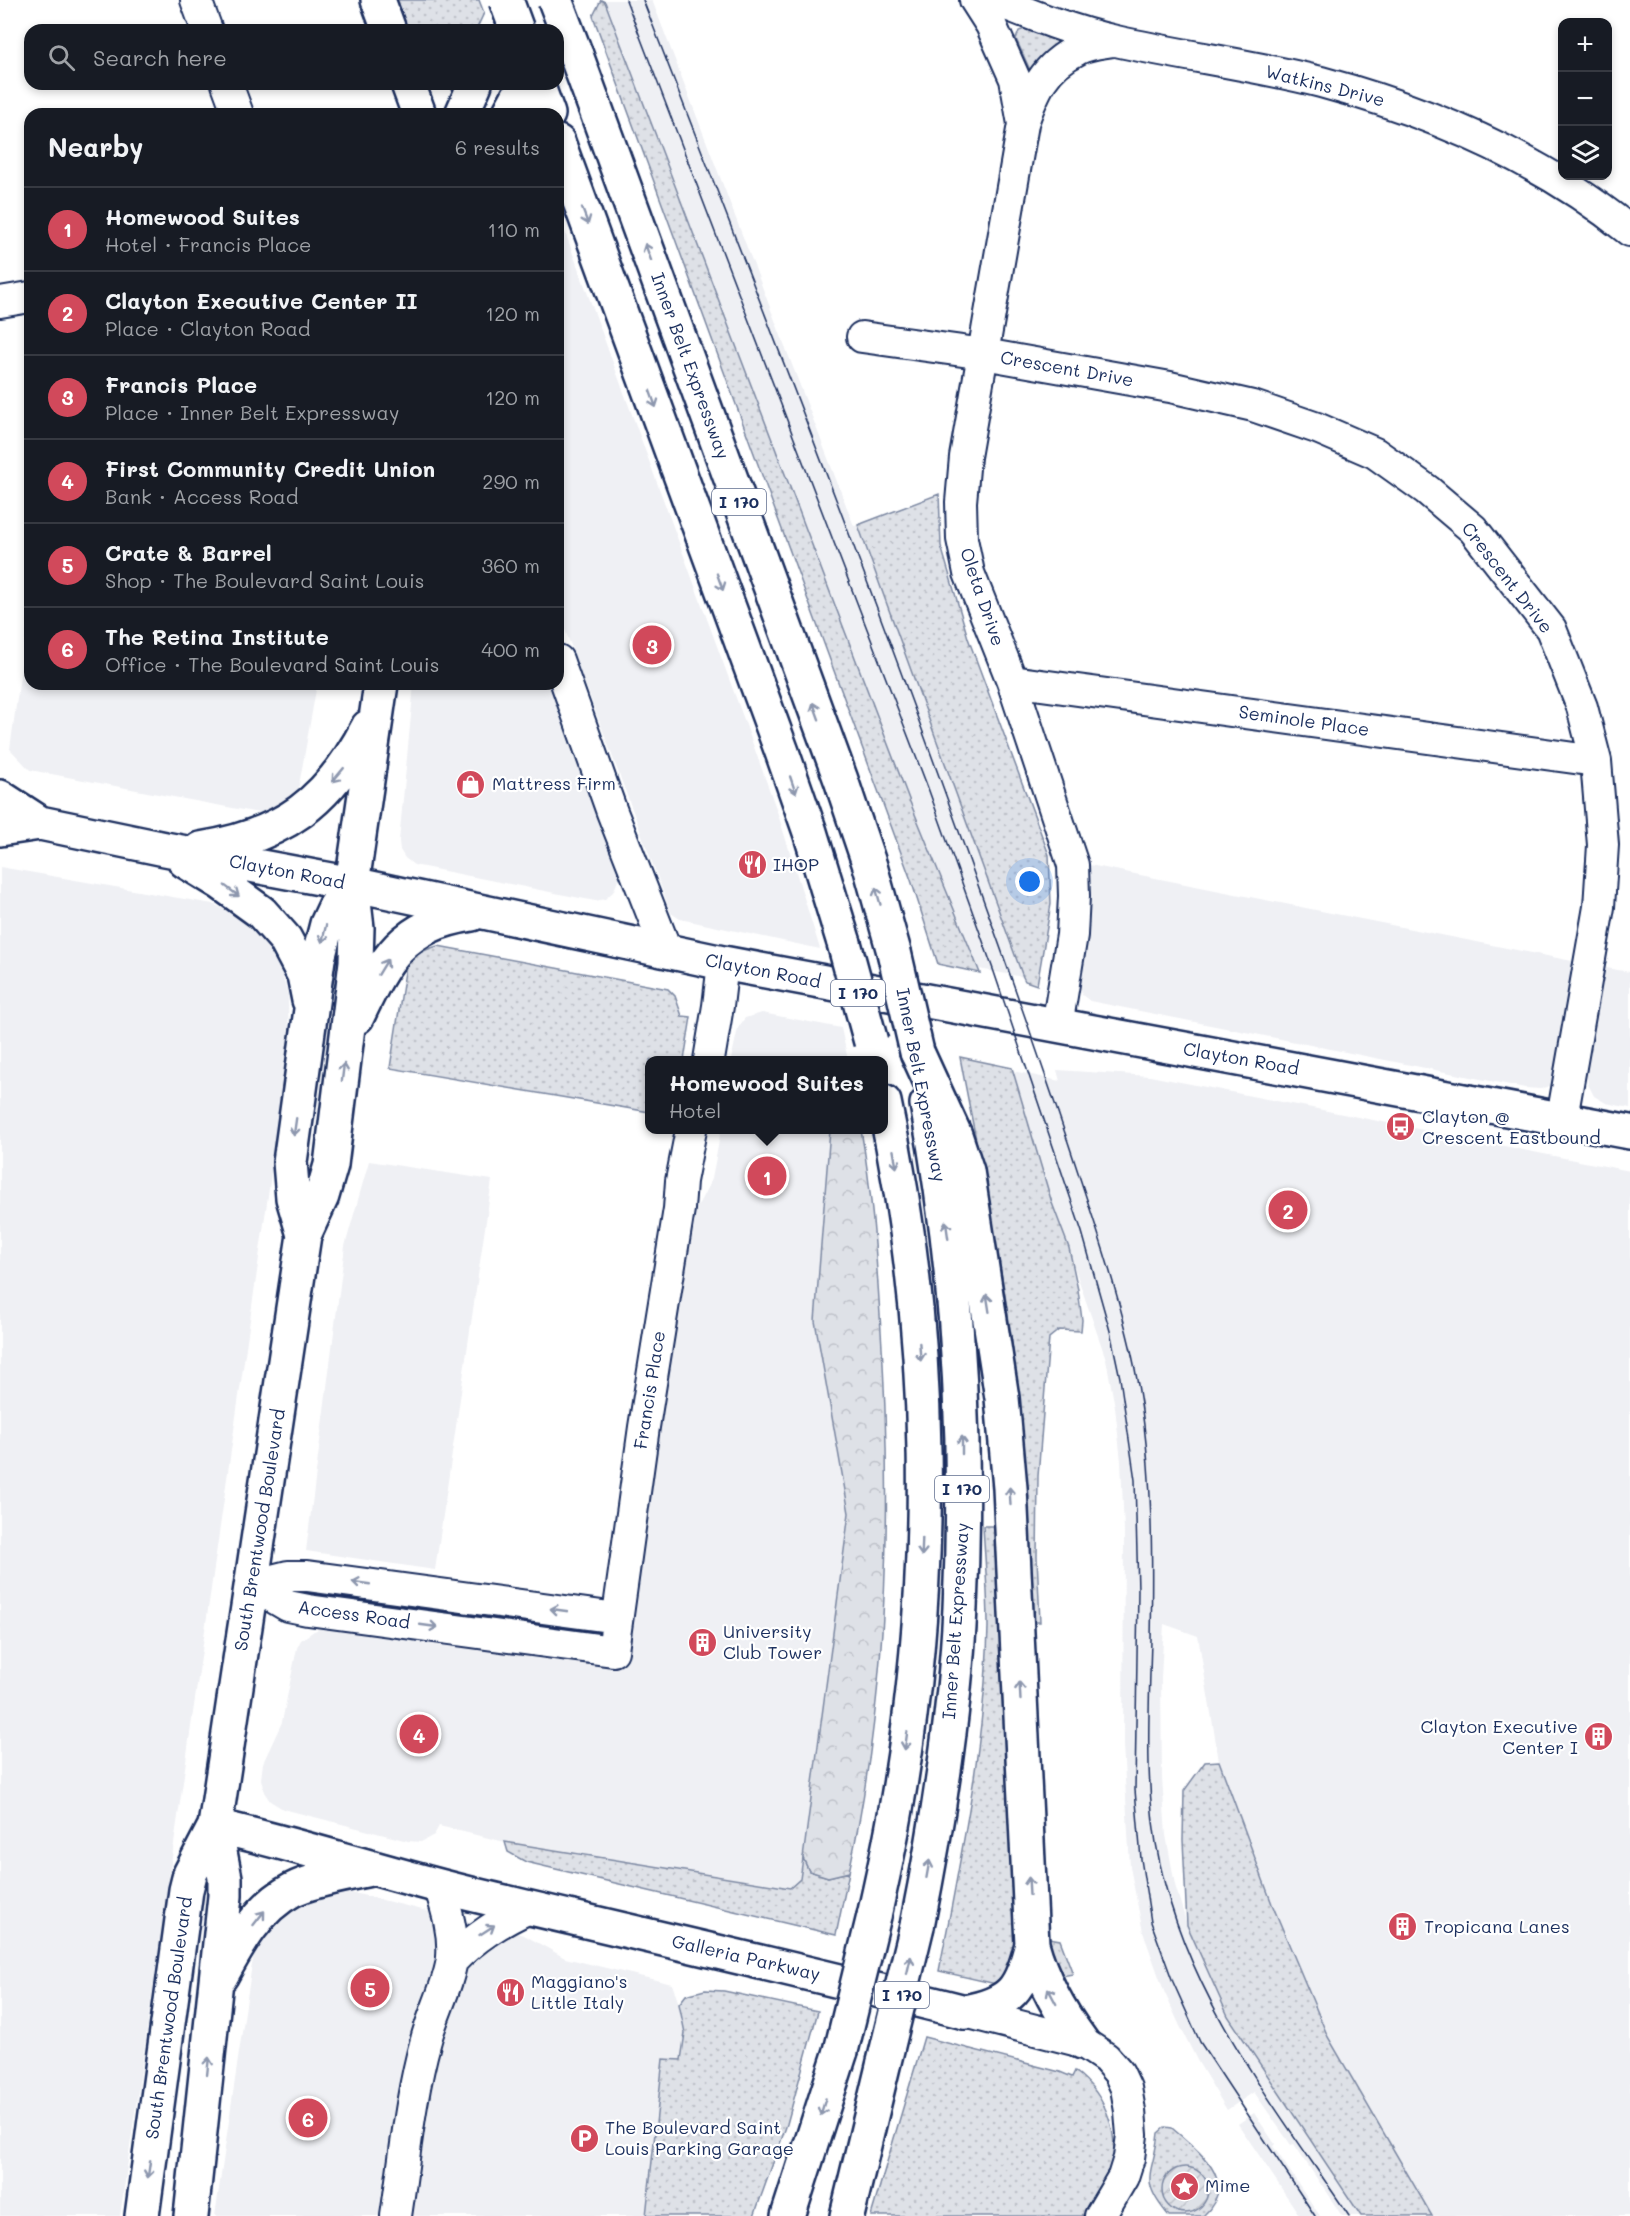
<!DOCTYPE html>
<html lang="en">
<head>
<meta charset="utf-8">
<style>
	body { margin:0; font-family:Mali,sans-serif; background:#242831; color:#f1f3f6 }
	.controls { position:absolute; right:18px; top:18px; display:grid; overflow:hidden; border-radius:12px; box-shadow:0 3px 9px #0003 }
	.controls button { width:54px; height:54px; display:grid; place-items:center; padding:0; border:0; border-bottom:2px solid #363941; background:#171b24; color:#f1f3f6; font:30px sans-serif }
	.you { position:absolute; left:1030px; top:882px; width:21px; height:21px; margin:-15px; border:4px solid #fff; border-radius:50%; background:#1a73e8; box-shadow:0 0 0 9px #1a73e833 }
	.badge { display:grid; place-items:center; width:39px; height:39px; border-radius:50%; background:#d1495b; color:#fff; font-size:20px; font-weight:700 }
	.pin { position:absolute; translate:-50% -50%; border:3px solid #fff; box-shadow:0 2px 6px #0006 }
	.popup { position:absolute; left:645px; top:1056px; width:243px; height:78px; box-sizing:border-box; display:grid; place-content:center; border-radius:12px; background:#171b24; filter:drop-shadow(0 2px 4px #0005); font-size:20px; white-space:nowrap; color:#9ea1a6 }
	.popup b { font-size:22px; color:#f1f3f6 }
	.popup::after { content:''; position:absolute; left:50%; top:100%; margin-left:-12px; border:12px solid transparent; border-top-color:#171b24 }
	.list { margin:0; padding:0; list-style:none }
	h2 { display:flex; justify-content:space-between; align-items:center; height:78px; margin:0; padding:0 24px; font-size:26px }
	h2 small { font-size:20px; font-weight:400; color:#9ea1a6 }
	.list li { display:grid; grid-template-columns:39px 1fr auto; gap:18px; align-items:center; box-sizing:border-box; height:84px; padding:0 24px; border-top:2px solid #363941 }
	.list b { display:block; font-size:22px; white-space:nowrap }
	.list p { margin:0; font-size:20px; white-space:nowrap; color:#9ea1a6 }
	.list em { font-size:20px; font-style:normal; color:#9ea1a6 }
	.icon { flex:none; width:33px; height:33px; fill:none; stroke:currentColor; stroke-width:2; stroke-linecap:round; stroke-linejoin:round }
	.map { position:relative; flex:none; width:1630px; height:2216px; overflow:hidden }
	.search { position:absolute; background:#171b24; box-shadow:0 3px 9px #0003; left:24px; top:24px; width:540px; height:66px; display:flex; align-items:center; gap:15px; box-sizing:border-box; padding:0 21px; border-radius:18px; color:#9ea1a6; font-size:22px }
	.panel { position:absolute; background:#171b24; box-shadow:0 3px 9px #0003; left:24px; top:108px; width:540px; height:582px; border-radius:18px }
	.map>svg:first-child { display:block }
</style>
</head>
<body>
<div class="map">
<svg width="1630" height="2216" viewBox="0 0 1630 2216">
	<defs>
		<pattern id="grass-dots" width="8" height="8" patternUnits="userSpaceOnUse" patternTransform="scale(1.5)"><rect width="8" height="8" fill="#dee1e7"/><path d="M2 2h.1M6 6h.1" fill="none" stroke="#bec1c9" stroke-width="1.8" stroke-linecap="round"/></pattern>
		<pattern id="forest-crowns" width="20" height="18" patternUnits="userSpaceOnUse" patternTransform="scale(1.5)"><rect width="20" height="18" fill="#dee1e7"/><path d="M2 6a3 3 0 1 1 6 0M12 15a3 3 0 1 1 6 0" fill="none" stroke="#bec1c9"/></pattern>
		<pattern id="garden-furrows" width="10" height="10" patternUnits="userSpaceOnUse" patternTransform="scale(1.5)"><rect width="10" height="10" fill="#dee1e7"/><path d="M-1 1l2-2M0 10L10 0M9 11l2-2" fill="none" stroke="#bec1c9"/></pattern>
	</defs>
	<rect width="100%" height="100%" fill="#fff"/>
	<filter id="ink" filterUnits="userSpaceOnUse"><feTurbulence type="fractalNoise" baseFrequency=".0167" numOctaves="2"/><feDisplacementMap in="SourceGraphic" scale="12" xChannelSelector="R" yChannelSelector="G"/><feConvolveMatrix kernelMatrix="1 2 1 2 8 2 1 2 1" color-interpolation-filters="sRGB"/></filter>
	<g filter="url(#ink)">
		<path fill="#eff0f4" d="M606 0H652L854 526 858 525 1023 977 979 969 910 802 605 2Z
			M558 213 746 725 777 811 820 949 680 919 671 913 558 611Z
			M30 604V684H317L298 791 264 814 30 770 10 749Z
			M414 684H551L617 867 619 876 617 883 613 892 605 899 595 901 414 865 405 858 400 850 399 841Z
			M1090 865 1577 962 1556 1078 1550 1086 1540 1089 1525 1088 1090 1001 1082 995 1077 975 1091 891Z
			M0 867 213 904 236 915 261 935 278 962 288 994 289 1051 120 2216H0Z
			M1606 968 1630 972V1108L1606 1103 1594 1096 1588 1084 1586 1069Z
			M762 1013 841 1028 848 1060H731L738 1028 745 1018Z
			M1057 1070 1150 1076 1630 1171V2216H1432L1328 2037 1272 1904 1219 1761 1198 1636 1164 1624 1161 1678 1162 1778 1166 1835 1175 1885 1187 1925 1228 2016 1361 2216H1342L1294 2144 1291 2145 1254 2092 1227 2110 1198 2062 1179 2024 1164 1991 1143 1932 1130 1867 1123 1745 1124 1531 1121 1461 1115 1407 1106 1359 1052 1203 1013 1071 1060 1081Z
			M721 1130H830L815 1321 849 1513 798 1889 505 1842 439 1826 434 1835 421 1842 408 1841 283 1809 270 1801 264 1792 261 1779 263 1763 282 1722 297 1648 301 1640 314 1631 323 1628 623 1664 666 1329 695 1211 712 1179Z
			M369 1161 492 1180 435 1570 306 1551 345 1246Z
			M337 1892 358 1894 524 1935 565 1958 672 1984 679 2004 685 2033 658 2216H215L252 1964 259 1939 271 1924 299 1901Z
			M1254 2113 1275 2144 1273 2146 1320 2216H1300L1238 2124Z"/>
		<path fill="url(#grass-dots)" stroke="#7c88a2" stroke-width="1.5" d="M387 0H479L484 13 476 30H398Z
			M601 0 605 2 910 802 980 973 938 964 911 880 593 16Z
			M1025 29 1056 40 1060 47 1034 71 1030 70 1016 39 1019 31Z
			M939 494 941 546 968 638 1049 855 1051 904 1037 985 1025 981 1023 977 858 525Z
			M438 946 668 989 675 996 682 1016 691 1017 684 1060H650V1112L390 1068 406 965C416 954 423 950 438 946Z
			M960 1057 1012 1068 1052 1203 1069 1248 1078 1290 1082 1320 1081 1331 1059 1330 1049 1338 1038 1476 1037 1557 1040 1622H1032C1027 1537 1025 1452 1015 1367 1003 1263 979 1160 960 1057Z
			M983 1526H995L1016 1951 1014 1967 996 1984 939 1971C961 1858 985 1742 988 1627 988 1593 985 1559 983 1526Z
			M1219 1761 1272 1904 1328 2037 1432 2216H1361L1228 2016 1187 1925 1183 1840 1184 1791 1205 1762Z
			M505 1842 790 1888 800 1879 803 1858 809 1871 828 1877 849 1872 836 1935 526 1862 508 1852Z
			M1049 1938 1060 1940 1073 1974 1056 1977 1049 1956Z
			M705 1990 724 1991 818 2011 787 2124 754 2216H646L663 2059 681 2060 685 2033 679 2004 686 1995Z
			M924 2037 1060 2072 1072 2077 1075 2071C1107 2095 1123 2139 1108 2176 1102 2190 1090 2204 1082 2216H871Z
			M1165 2127 1172 2128C1198 2151 1241 2181 1203 2216H1169C1137 2178 1154 2175 1158 2133Z"/>
		<path fill="url(#forest-crowns)" stroke="#7c88a2" stroke-width="1.5" d="M830 1130H861C872 1191 876 1253 880 1315 893 1500 889 1689 849 1872L828 1877 809 1871 803 1858 849 1513 815 1321Z"/>
		<path fill="url(#garden-furrows)" stroke="#7c88a2" stroke-width="1.5" d="M1162 2190a23 23 0 1 1 46 0a23 23 0 1 1-46 0Z"/>
		<g fill="none" stroke-linecap="round" stroke-linejoin="round">
			<defs>
				<path id="minor" d="M196 0 207 30
					M975 0 991 25 1015 79 1023 124 965 457 961 502 962 539 969 573 1012 681 1073 865 1074 896 1072 935 1057 1026
					M995 0C1034 16 1074 32 1116 41 1184 56 1254 65 1321 82 1432 112 1540 158 1630 231
					M227 84 238 114
					M1023 123C1034 91 1044 66 1077 50 1087 44 1102 43 1113 41
					M0 302 30 297
					M862 337 984 354 1170 387 1253 406 1317 428 1375 453 1427 490 1473 529 1551 629 1582 707 1596 761 1603 845 1599 907 1562 1118
					M558 660 612 812 667 952
					M1012 681 1596 761
					M709 1060 718 1006 723 963
					M252 1585 288 1606 308 1610 613 1651 644 1427 679 1209 681 1181 691 1130
					M252 1585 288 1576H307L617 1618
					M452 1961C475 1937 499 1922 529 1908
					M965 2012 1082 2042 1106 2058 1119 2073 1126 2088 1130 2111 1132 2135 1129 2158 1123 2177 1100 2216
					M396 2216C405 2157 410 2097 426 2040 432 2016 451 1979 452 1957 454 1932 446 1908 439 1885"/>
				<path id="major" d="M462 114 475 84
					M509 114 525 84
					M0 797 40 823
					M0 829 40 823 165 849 352 884 723 963 1630 1132
					M200 849C283 836 329 802 368 727
					M185 861 221 883 261 912 285 939 304 975 309 1000
					M357 1017C385 958 402 925 472 914
					M304 1235 293 1198 290 1162 318 959 327 924 335 907 352 884
					M215 1826C304 1846 390 1875 479 1896 641 1934 803 1971 965 2012
					M221 1976C239 1943 258 1908 292 1890 313 1879 350 1874 374 1868
					M142 2216 186 1890 190 1874 215 1826 304 1235 322 1196 331 1165 356 962 357 928 352 884 381 684
					M191 2216 225 1896V1878L215 1826"/>
				<path id="highway" d="M378 0 389 30
					M576 55 841 780 870 866 894 952
					M408 84 419 114
					M537 84 548 114
					M558 142 782 752 810 832 844 943
					M917 1052 955 1135 967 1171 1002 1398 1010 1488 1032 1944C1042 1981 1060 2012 1082 2042
					M874 1916C882 1880 890 1845 896 1809 937 1576 934 1333 884 1102
					M917 1926C938 1822 955 1715 960 1608 968 1439 958 1270 927 1104
					M965 2012C1012 2003 1021 1989 1032 1944
					M788 2216 841 2051
					M847 2216 884 2062"/>
			</defs>
			<use href="#minor" stroke="#1b2f5e" stroke-width="34"/>
			<use href="#major" stroke="#1b2f5e" stroke-width="38"/>
			<use href="#highway" stroke="#1b2f5e" stroke-width="38"/>
			<use href="#minor" stroke="#fff" stroke-width="30"/>
			<use href="#major" stroke="#fff" stroke-width="33"/>
			<use href="#highway" stroke="#fff" stroke-width="33"/>
			<path stroke="#1b2f5e" stroke-width="1.5" d="M626 0 928 788 994 972 1082 1232 1110 1331 1120 1378 1135 1480 1138 1590 1135 1790 1141 1859 1151 1922 1173 1982 1200 2042 1315 2216
				M643 0C757 294 873 588 978 885 1009 971 1039 1056 1068 1142 1089 1206 1111 1269 1127 1334 1153 1434 1153 1539 1151 1640 1149 1715 1144 1791 1160 1864 1189 1998 1274 2105 1349 2216"/>
			<defs>
				<path id="highway-bridge" d="M506 0 517 30
					M555 0 576 55
					M844 943 871 1042
					M894 952 917 1052
					M841 2051 874 1916
					M884 2062 917 1926"/>
			</defs>
			<use href="#highway-bridge" stroke="#1b2f5e" stroke-width="38" stroke-linecap="butt"/>
			<use href="#highway-bridge" stroke="#fff" stroke-width="33"/>
		</g>
		<defs><path id="oneway-shaft" d="M-6 0H5M1.5-3L5.5 0L1.5 3" fill="none" stroke-width="1.6" stroke-linecap="round" stroke-linejoin="round" transform="scale(1.5)"/></defs>
		<g stroke="#8d97ae">
			<use href="#oneway-shaft" transform="translate(585 216) rotate(69)"/>
			<use href="#oneway-shaft" transform="translate(648 252) rotate(-110)"/>
			<use href="#oneway-shaft" transform="translate(653 399) rotate(70)"/>
			<use href="#oneway-shaft" transform="translate(720 582) rotate(70)"/>
			<use href="#oneway-shaft" transform="translate(816 711) rotate(-110)"/>
			<use href="#oneway-shaft" transform="translate(338 775) rotate(130)"/>
			<use href="#oneway-shaft" transform="translate(793 785) rotate(71)"/>
			<use href="#oneway-shaft" transform="translate(232 891) rotate(37)"/>
			<use href="#oneway-shaft" transform="translate(878 896) rotate(-106)"/>
			<use href="#oneway-shaft" transform="translate(324 934) rotate(103)"/>
			<use href="#oneway-shaft" transform="translate(383 967) rotate(-59)"/>
			<use href="#oneway-shaft" transform="translate(343 1072) rotate(-83)"/>
			<use href="#oneway-shaft" transform="translate(295 1127) rotate(98)"/>
			<use href="#oneway-shaft" transform="translate(895 1159) rotate(80)"/>
			<use href="#oneway-shaft" transform="translate(947 1230) rotate(-98)"/>
			<use href="#oneway-shaft" transform="translate(988 1303) rotate(-99)"/>
			<use href="#oneway-shaft" transform="translate(920 1352) rotate(86)"/>
			<use href="#oneway-shaft" transform="translate(962 1445) rotate(-90)"/>
			<use href="#oneway-shaft" transform="translate(1010 1496) rotate(-93)"/>
			<use href="#oneway-shaft" transform="translate(922 1547) rotate(92)"/>
			<use href="#oneway-shaft" transform="translate(361 1583) rotate(-172)"/>
			<use href="#oneway-shaft" transform="translate(559 1610) rotate(-172)"/>
			<use href="#oneway-shaft" transform="translate(429 1626) rotate(8)"/>
			<use href="#oneway-shaft" transform="translate(1020 1691) rotate(-93)"/>
			<use href="#oneway-shaft" transform="translate(906 1741) rotate(98)"/>
			<use href="#oneway-shaft" transform="translate(928 1869) rotate(-80)"/>
			<use href="#oneway-shaft" transform="translate(1029 1886) rotate(-93)"/>
			<use href="#oneway-shaft" transform="translate(259 1918) rotate(-52)"/>
			<use href="#oneway-shaft" transform="translate(487 1930) rotate(-33)"/>
			<use href="#oneway-shaft" transform="translate(909 1965) rotate(-77)"/>
			<use href="#oneway-shaft" transform="translate(1052 1996) rotate(-118)"/>
			<use href="#oneway-shaft" transform="translate(208 2066) rotate(-84)"/>
			<use href="#oneway-shaft" transform="translate(823 2107) rotate(107)"/>
			<use href="#oneway-shaft" transform="translate(149 2169) rotate(98)"/>
		</g>
	</g>
	<defs>
		<symbol id="shop-disc" viewBox="-11 -11 22 22"><circle r="9.5" fill="#d1495b" stroke="#fff"/><path d="M-5-2.5h2.3a2.7 3.5 0 0 1 5.4 0H5L5.5 6h-11ZM-1.5-2.5h3a1.5 2.3 0 0 0-3 0Z" fill="#fff"/></symbol>
		<symbol id="restaurant-disc" viewBox="-11 -11 22 22"><circle r="9.5" fill="#d1495b" stroke="#fff"/><path d="M-5-6h1v4h1v-4h1v4h1v-4h1v5L-1.5 .5V6h-2V.5L-5-1ZM5-6V6H3V1.5H1.5Q1.5-4 5-6Z" fill="#fff"/></symbol>
		<symbol id="bus-disc" viewBox="-11 -11 22 22"><circle r="9.5" fill="#d1495b" stroke="#fff"/><path d="M-5-6H5V4H4V6H2V4H-2V6H-4V4H-5ZM-3.5-4V0h7V-4ZM-3.5 1.2v1.5H-2V1.2ZM2 1.2v1.5H3.5V1.2Z" fill="#fff"/></symbol>
		<symbol id="building-disc" viewBox="-11 -11 22 22"><circle r="9.5" fill="#d1495b" stroke="#fff"/><path d="M-4-6H4V6H1V3H-1V6H-4ZM-2.5-4.3h1.7v1.8h-1.7ZM.8-4.3h1.7v1.8H.8ZM-2.5-1h1.7V.8h-1.7ZM.8-1h1.7V.8H.8Z" fill="#fff"/></symbol>
		<symbol id="parking-disc" viewBox="-11 -11 22 22"><circle r="9.5" fill="#d1495b" stroke="#fff"/><path d="M-3.5-5.5H1a3.5 3.5 0 0 1 0 7H-1V5.5H-3.5ZM-1-3.4V-.6H.8a1.4 1.4 0 0 0 0-2.8Z" fill="#fff"/></symbol>
		<symbol id="sight-disc" viewBox="-11 -11 22 22"><circle r="9.5" fill="#d1495b" stroke="#fff"/><path d="M0-6L1.8-2.2L6-1.7L2.9 1.2L3.7 5.4L0 3.3L-3.7 5.4L-2.9 1.2L-6-1.7L-1.8-2.2Z" fill="#fff"/></symbol>
	</defs>
	<g fill-rule="evenodd">
		<use href="#shop-disc" x="454" y="768" width="33" height="33"/>
		<use href="#restaurant-disc" x="736" y="848" width="33" height="33"/>
		<use href="#bus-disc" x="1384" y="1110" width="33" height="33"/>
		<use href="#building-disc" x="686" y="1626" width="33" height="33"/>
		<use href="#building-disc" x="1582" y="1720" width="33" height="33"/>
		<use href="#building-disc" x="1386" y="1910" width="33" height="33"/>
		<use href="#restaurant-disc" x="494" y="1976" width="33" height="33"/>
		<use href="#parking-disc" x="568" y="2122" width="33" height="33"/>
		<use href="#sight-disc" x="1168" y="2170" width="33" height="33"/>
	</g>
	<g text-anchor="middle" stroke-width="4.5" stroke-linejoin="round" paint-order="stroke">
		<g fill="#fff" stroke="#5f6d8e" stroke-width="1.5">
			<rect x="712" y="489" width="54" height="26" rx="4.5"/>
			<rect x="831" y="980" width="54" height="26" rx="4.5"/>
			<rect x="935" y="1476" width="54" height="26" rx="4.5"/>
			<rect x="875" y="1982" width="54" height="26" rx="4.5"/>
		</g>
		<g font-size="16" font-weight="bold" fill="#1b2f5e">
			<text x="739" y="508">I 170</text>
			<text x="858" y="999">I 170</text>
			<text x="962" y="1495">I 170</text>
			<text x="902" y="2001">I 170</text>
		</g>
		<g font-size="18" fill="#1b2f5e" stroke="#fff">
			<text transform="translate(1325 86) rotate(14)" y="6">Watkins Drive</text>
			<text transform="translate(690 366) rotate(70)" y="6">Inner Belt Expressway</text>
			<text transform="translate(1067 369) rotate(10)" y="6">Crescent Drive</text>
			<text transform="translate(1507 578) rotate(52)" y="6">Crescent Drive</text>
			<text transform="translate(982 597) rotate(71)" y="6">Oleta Drive</text>
			<text transform="translate(1304 721) rotate(8)" y="6">Seminole Place</text>
			<text transform="translate(287 872) rotate(11)" y="6">Clayton Road</text>
			<text transform="translate(763 971) rotate(11)" y="6">Clayton Road</text>
			<text transform="translate(1241 1059) rotate(10)" y="6">Clayton Road</text>
			<text transform="translate(921 1085) rotate(79)" y="6">Inner Belt Expressway</text>
			<text transform="translate(650 1390) rotate(-81)" y="6">Francis Place</text>
			<text transform="translate(260 1530) rotate(-81)" y="6">South Brentwood Boulevard</text>
			<text transform="translate(354 1615) rotate(8)" y="6">Access Road</text>
			<text transform="translate(956 1621) rotate(-86)" y="6">Inner Belt Expressway</text>
			<text transform="translate(746 1958) rotate(13)" y="6">Galleria Parkway</text>
			<text transform="translate(169 2018) rotate(-82)" y="6">South Brentwood Boulevard</text>
		</g>
		<g font-size="18" fill="#1b2f5e" stroke="#fff" text-anchor="start">
			<text x="492" y="790">Mattress Firm</text>
			<text x="773" y="871">IHOP</text>
			<text x="1422" y="1123">Clayton @<tspan x="1422" dy="21">Crescent Eastbound</tspan></text>
			<text x="723" y="1638">University<tspan x="723" dy="21">Club Tower</tspan></text>
			<text x="1578" y="1733" text-anchor="end">Clayton Executive<tspan x="1578" dy="21">Center I</tspan></text>
			<text x="1424" y="1933">Tropicana Lanes</text>
			<text x="531" y="1988">Maggiano's<tspan x="531" dy="21">Little Italy</tspan></text>
			<text x="605" y="2134">The Boulevard Saint<tspan x="605" dy="21">Louis Parking Garage</tspan></text>
			<text x="1205" y="2192">Mime</text>
		</g>
	</g>
</svg>
<div class="controls">
<button>+</button>
<button>−</button>
<button><svg class="icon" aria-label="layers" viewBox="0 0 24 24"><path d="M12 4l9 5-9 5-9-5zM3 14l9 5 9-5"/></svg></button>
</div>
<div class="you"></div>
<div class="pin badge" style="left:767px;top:1176px">1</div>
<div class="popup"><b>Homewood Suites</b>Hotel</div>
<div class="pin badge" style="left:1288px;top:1210px">2</div>
<div class="pin badge" style="left:652px;top:645px">3</div>
<div class="pin badge" style="left:419px;top:1734px">4</div>
<div class="pin badge" style="left:370px;top:1988px">5</div>
<div class="pin badge" style="left:308px;top:2118px">6</div>
<div class="search"><svg class="icon" aria-label="search" viewBox="0 0 24 24"><circle cx="10" cy="10" r="6"/><path d="M15 15l6 6"/></svg>Search here</div>
<section class="panel">
<h2>Nearby<small>6 results</small></h2>
<ul class="list">
<li><span class="badge">1</span><div><b>Homewood Suites</b><p>Hotel · Francis Place</p></div><em>110 m</em></li>
<li><span class="badge">2</span><div><b>Clayton Executive Center II</b><p>Place · Clayton Road</p></div><em>120 m</em></li>
<li><span class="badge">3</span><div><b>Francis Place</b><p>Place · Inner Belt Expressway</p></div><em>120 m</em></li>
<li><span class="badge">4</span><div><b>First Community Credit Union</b><p>Bank · Access Road</p></div><em>290 m</em></li>
<li><span class="badge">5</span><div><b>Crate &amp; Barrel</b><p>Shop · The Boulevard Saint Louis</p></div><em>360 m</em></li>
<li><span class="badge">6</span><div><b>The Retina Institute</b><p>Office · The Boulevard Saint Louis</p></div><em>400 m</em></li>
</ul>
</section>
</div>
</body>
</html>
